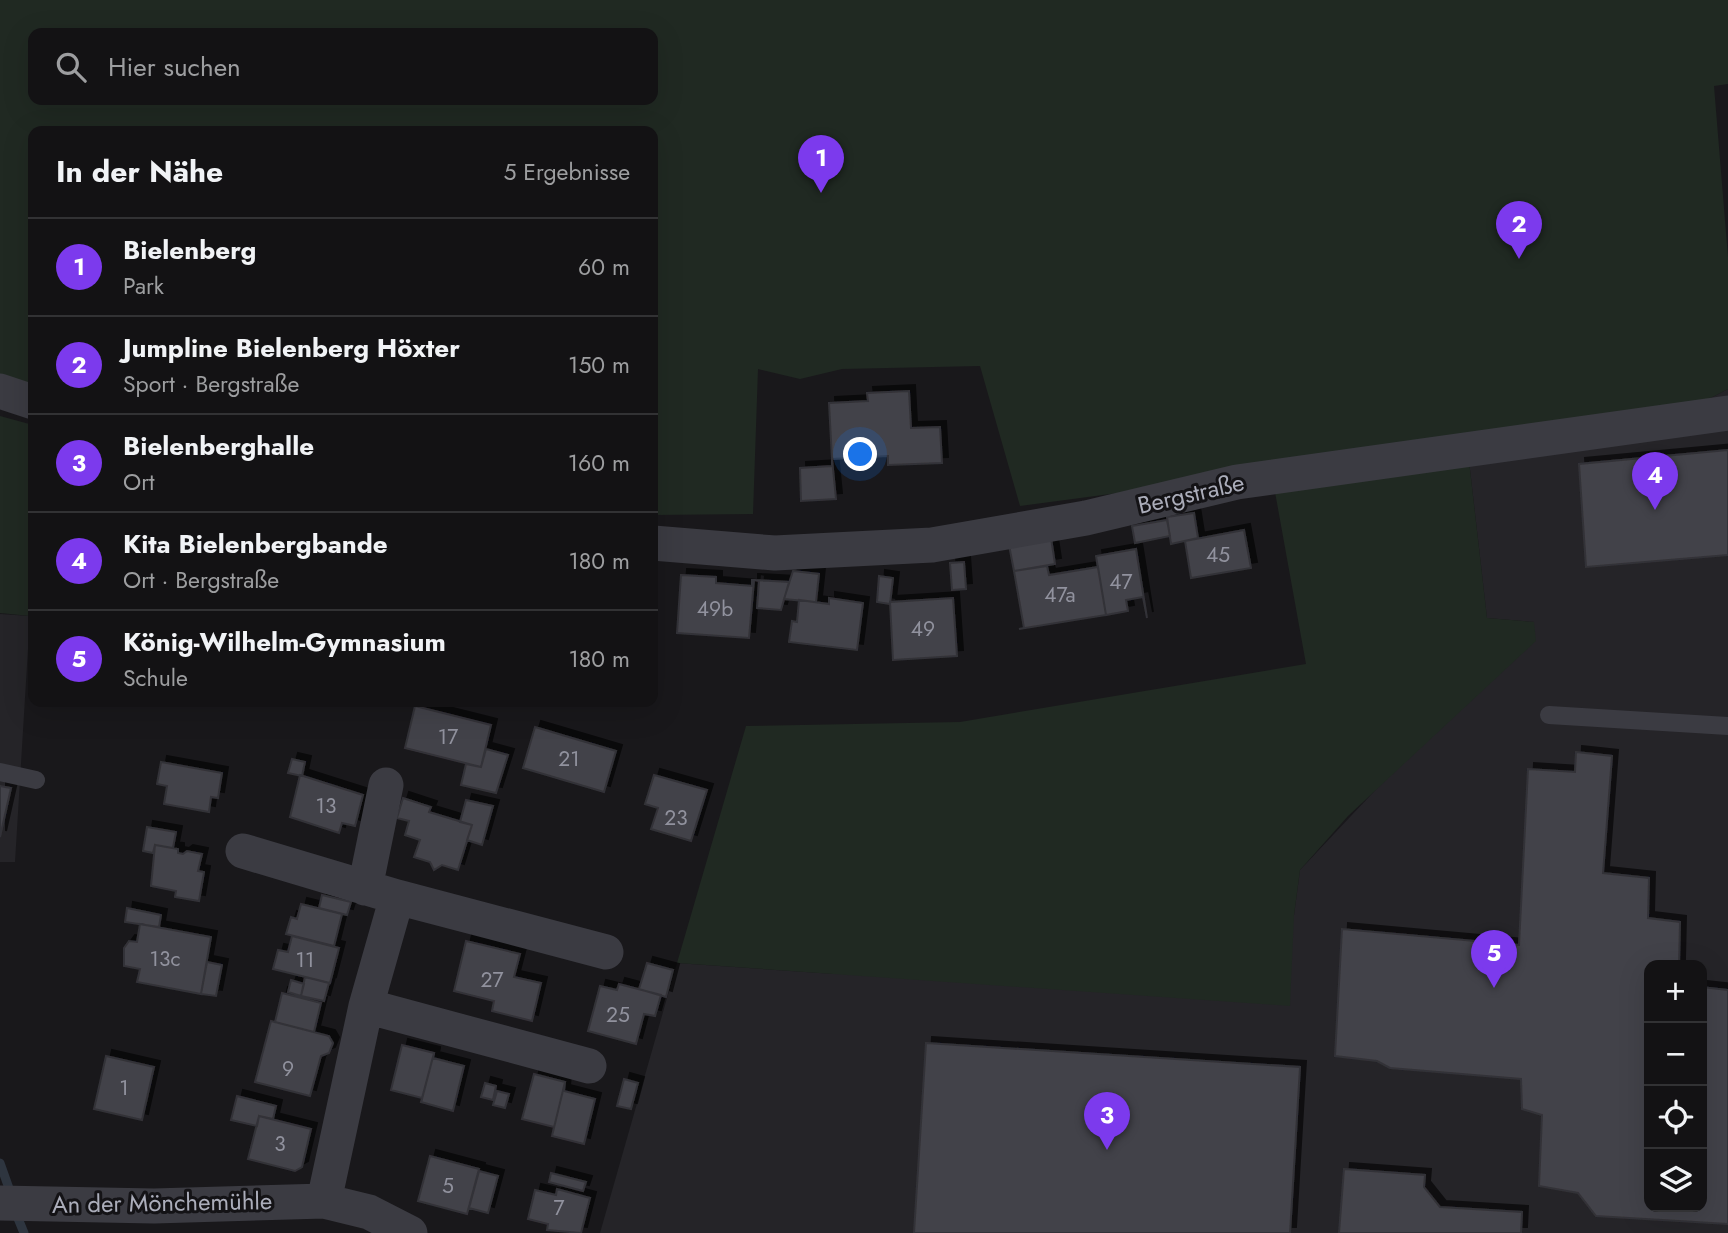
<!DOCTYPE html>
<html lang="de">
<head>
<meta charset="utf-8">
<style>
	body { margin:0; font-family:Jost,sans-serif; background:#1c1b1d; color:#f1f3f6 }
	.controls { position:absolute; right:21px; bottom:21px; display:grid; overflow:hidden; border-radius:14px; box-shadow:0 7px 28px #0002 }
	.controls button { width:63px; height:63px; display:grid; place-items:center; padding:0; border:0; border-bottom:2px solid #323234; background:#131214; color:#f1f3f6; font:35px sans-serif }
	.you { position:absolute; left:861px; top:455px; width:24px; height:24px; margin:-18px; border:5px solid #fff; border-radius:50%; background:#1a73e8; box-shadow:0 0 0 10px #1a73e833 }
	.badge { display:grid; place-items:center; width:46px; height:46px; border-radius:50%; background:#7c3aed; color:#fff; font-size:23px; font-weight:700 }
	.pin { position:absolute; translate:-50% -58px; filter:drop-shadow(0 2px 4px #0008) }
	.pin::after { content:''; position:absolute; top:37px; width:24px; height:21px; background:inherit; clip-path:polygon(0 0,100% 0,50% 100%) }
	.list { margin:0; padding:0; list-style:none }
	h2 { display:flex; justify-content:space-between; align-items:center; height:91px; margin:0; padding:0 28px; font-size:30px }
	h2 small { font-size:23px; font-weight:400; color:#9d9ea0 }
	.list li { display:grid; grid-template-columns:46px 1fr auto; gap:21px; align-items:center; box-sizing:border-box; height:98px; padding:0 28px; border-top:2px solid #323234 }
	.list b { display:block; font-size:26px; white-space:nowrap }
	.list p { margin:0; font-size:23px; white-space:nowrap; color:#9d9ea0 }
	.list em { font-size:23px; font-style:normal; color:#9d9ea0 }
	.icon { flex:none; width:38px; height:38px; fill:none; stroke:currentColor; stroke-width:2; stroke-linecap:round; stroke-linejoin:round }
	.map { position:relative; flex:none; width:1728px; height:1233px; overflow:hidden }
	.search { position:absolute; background:#131214; box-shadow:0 7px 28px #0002; left:28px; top:28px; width:630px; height:77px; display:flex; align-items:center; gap:18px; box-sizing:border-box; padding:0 24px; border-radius:14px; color:#9d9ea0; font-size:26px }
	.panel { position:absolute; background:#131214; box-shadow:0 7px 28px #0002; left:28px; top:126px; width:630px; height:581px; border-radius:14px }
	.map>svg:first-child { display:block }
</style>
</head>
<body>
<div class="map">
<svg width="1728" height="1233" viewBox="0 0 1728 1233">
	<defs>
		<filter id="shadow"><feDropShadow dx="6" dy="-6" stdDeviation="0" flood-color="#0009"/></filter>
	</defs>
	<rect width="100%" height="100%" fill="#19181b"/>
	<path fill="#252428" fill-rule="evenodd" d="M1728 389V1233H600L677 963 835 974 1294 915 1300 870 1534 622 1487 618 1469 461 1693 407ZM1649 965H1702V1207H1649Z
		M0 614 30 616 15 862H0Z"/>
	<path fill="#202922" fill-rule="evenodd" d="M0 0H1728V84L1714 86 1728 257V389L1693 407 1350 462 1020 506 980 366 842 369 800 379 758 369 753 514 653 515V131H33V391L0 380ZM33 33H653V100H33Z
		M0 416 33 425V611L30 616 0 613Z
		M1469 461 1487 618 1534 622 1536 641 1348 816 1300 870 1294 915 1290 1006 677 963 746 726 960 722 1306 664 1275 492Z"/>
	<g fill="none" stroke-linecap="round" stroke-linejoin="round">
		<path stroke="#2e353f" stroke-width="9" d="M0 1163 11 1194
			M15 1211 24 1233"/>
	</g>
	<path fill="#434248" stroke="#333237" stroke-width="2" filter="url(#shadow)" d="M909 391 911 428 940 427 942 463 888 465V456L832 459 829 403 868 401 867 393Z
		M1728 450V555L1586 567 1579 464Z
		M832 459 836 499 801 501 800 468 832 466Z
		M1194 513 1198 538 1171 544 1167 517Z
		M1167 520 1170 536 1135 543 1132 526Z
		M1244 530 1251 568 1191 578 1185 541Z
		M1051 538 1055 564 1014 571 1009 545Z
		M1136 549 1147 618 1143 597 1126 600 1128 611 1106 615 1096 556Z
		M964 562 966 589 952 590 950 563Z
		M1047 566 1049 575 1098 567 1106 615 1019 629 1024 628 1014 571Z
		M793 571 819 574 816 602 784 599Z
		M681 575 716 577V583L752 586V580H754L749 638 677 633Z
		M879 576 893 578 890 604 877 602Z
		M755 580 789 582 781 610 757 608 759 581Z
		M829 598 863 603 857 650 789 642 792 621 797 622 799 600 829 604Z
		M953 598 957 656 893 660 890 602Z
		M415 706 491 725 481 767 405 748Z
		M535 727 616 751 604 792 523 768Z
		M486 749 508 755 496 793 461 785 466 764 481 767Z
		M1576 752 1612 756 1603 873 1649 878 1648 918 1680 922 1679 965H1649V1207H1702V987L1728 990V1224L1596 1216 1578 1193 1539 1186 1542 1115 1522 1109 1521 1079 1390 1068 1377 1061 1335 1056 1342 929 1519 945 1528 769 1575 772Z
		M292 759 305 762 302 776 288 773Z
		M161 762 222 773 218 798 211 797 209 812 164 804 167 786 157 784Z
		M300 775 363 795 355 826 342 823 339 833 290 817Z
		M654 775 707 790 691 841 651 829 658 808 645 804Z
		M0 786 11 788 0 837Z
		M403 798 431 807 429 812 472 825 458 870 442 865 434 870 430 862 414 857 420 840 405 835 409 821 397 818Z
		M466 800 493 806 482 845 467 840 472 825 460 822Z
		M147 827 176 832 173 848 155 845 153 853 143 851Z
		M155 845 178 849V853L183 854 187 851 202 854 198 871 204 872 199 901 175 897 176 891 151 886Z
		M322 895 351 902 347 915 319 908Z
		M301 904 342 914 334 946 286 934 291 917 297 919Z
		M127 908 161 915 159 927 125 922Z
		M140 924 211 937 201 994 137 982 140 969 124 966V948L129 941 137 942Z
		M292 936 339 948 330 983 273 969 278 950 288 952Z
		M466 941 520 954 514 977 541 983 532 1021 492 1011 494 1001 454 991Z
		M207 962 222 965 216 996 201 994Z
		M647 963 673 970 666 997 639 989Z
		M305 977 329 983 324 1001 301 996Z
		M291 980 304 984 301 996 288 992Z
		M619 984 661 995 655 1016 644 1014 636 1044 588 1031 600 986 617 990Z
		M282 993 321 1003 314 1032 275 1022Z
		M271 1021 329 1036 333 1043 329 1053 321 1056 310 1096 255 1082Z
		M926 1043 1300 1067 1290 1233H914Z
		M402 1045 434 1053 421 1103 422 1098 391 1090Z
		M434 1054 433 1058 464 1066 453 1111 421 1102 434 1053Z
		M106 1056 154 1067 142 1120 94 1109Z
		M534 1074 565 1082 552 1136 554 1127 522 1119Z
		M624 1079 638 1083 631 1109 617 1106Z
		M565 1082 564 1091 595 1099 584 1144 552 1136Z
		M485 1083 496 1086 493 1100 481 1097Z
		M497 1091 509 1094 505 1108 493 1105Z
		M237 1096 276 1106 273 1119 259 1116 257 1126 231 1120Z
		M259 1116 311 1129 302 1167 295 1171 248 1159Z
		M430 1156 479 1169 467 1214 418 1201Z
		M1344 1169 1425 1175 1424 1187 1440 1207 1522 1212 1521 1233H1339Z
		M479 1171 498 1176 488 1213 469 1208Z
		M551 1173 586 1182 583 1191 549 1182Z
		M557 1189 590 1198 581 1233 547 1230 548 1224 528 1219 535 1190 556 1195Z"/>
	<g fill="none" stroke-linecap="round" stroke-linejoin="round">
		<path stroke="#3b3b42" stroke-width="18" d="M1549 715 1728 726
			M0 772 36 780"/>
		<path stroke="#3b3b42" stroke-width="35" d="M0 391 33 402
			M653 543 775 553 932 545 1086 518 1237 482 1728 413
			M243 851 397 897
			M365 888 386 785
			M366 1006 589 1066
			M324 1201 366 1006 397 897 606 952
			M0 1203 154 1206 324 1201 369 1212 410 1233"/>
	</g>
	<g text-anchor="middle" stroke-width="6" stroke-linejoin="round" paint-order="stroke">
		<g font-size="21" fill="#91929e">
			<text x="1218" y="562">45</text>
			<text x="1121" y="589">47</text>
			<text x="1060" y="602">47a</text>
			<text x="715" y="616">49b</text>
			<text x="923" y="636">49</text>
			<text x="448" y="744">17</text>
			<text x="569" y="766">21</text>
			<text x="326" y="813">13</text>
			<text x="676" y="825">23</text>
			<text x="165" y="966">13c</text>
			<text x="305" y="967">11</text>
			<text x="492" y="987">27</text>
			<text x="618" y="1022">25</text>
			<text x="288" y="1076">9</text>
			<text x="124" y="1095">1</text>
			<text x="280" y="1151">3</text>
			<text x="448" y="1193">5</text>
			<text x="559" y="1215">7</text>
		</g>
		<g font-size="24" fill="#abadba" stroke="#141316">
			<text transform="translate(1191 494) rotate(-13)" y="8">Bergstraße</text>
			<text transform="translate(162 1203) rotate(-1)" y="8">An der Mönchemühle</text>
		</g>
	</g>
</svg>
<div class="controls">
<button>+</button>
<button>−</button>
<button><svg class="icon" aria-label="locate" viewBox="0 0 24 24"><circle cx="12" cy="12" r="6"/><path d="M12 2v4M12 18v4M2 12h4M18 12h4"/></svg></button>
<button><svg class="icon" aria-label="layers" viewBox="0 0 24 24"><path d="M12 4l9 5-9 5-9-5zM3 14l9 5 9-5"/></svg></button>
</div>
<div class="you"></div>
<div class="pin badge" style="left:821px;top:193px">1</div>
<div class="pin badge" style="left:1519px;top:259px">2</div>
<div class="pin badge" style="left:1107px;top:1150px">3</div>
<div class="pin badge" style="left:1655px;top:510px">4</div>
<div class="pin badge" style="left:1494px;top:988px">5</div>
<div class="search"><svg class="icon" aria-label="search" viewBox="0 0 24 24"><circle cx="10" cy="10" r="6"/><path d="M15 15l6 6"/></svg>Hier suchen</div>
<section class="panel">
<h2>In der Nähe<small>5 Ergebnisse</small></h2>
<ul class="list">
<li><span class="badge">1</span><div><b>Bielenberg</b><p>Park</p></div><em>60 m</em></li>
<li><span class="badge">2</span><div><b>Jumpline Bielenberg Höxter</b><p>Sport · Bergstraße</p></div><em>150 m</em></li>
<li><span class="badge">3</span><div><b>Bielenberghalle</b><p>Ort</p></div><em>160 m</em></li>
<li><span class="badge">4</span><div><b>Kita Bielenbergbande</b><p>Ort · Bergstraße</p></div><em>180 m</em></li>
<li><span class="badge">5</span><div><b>König-Wilhelm-Gymnasium</b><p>Schule</p></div><em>180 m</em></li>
</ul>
</section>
</div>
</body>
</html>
